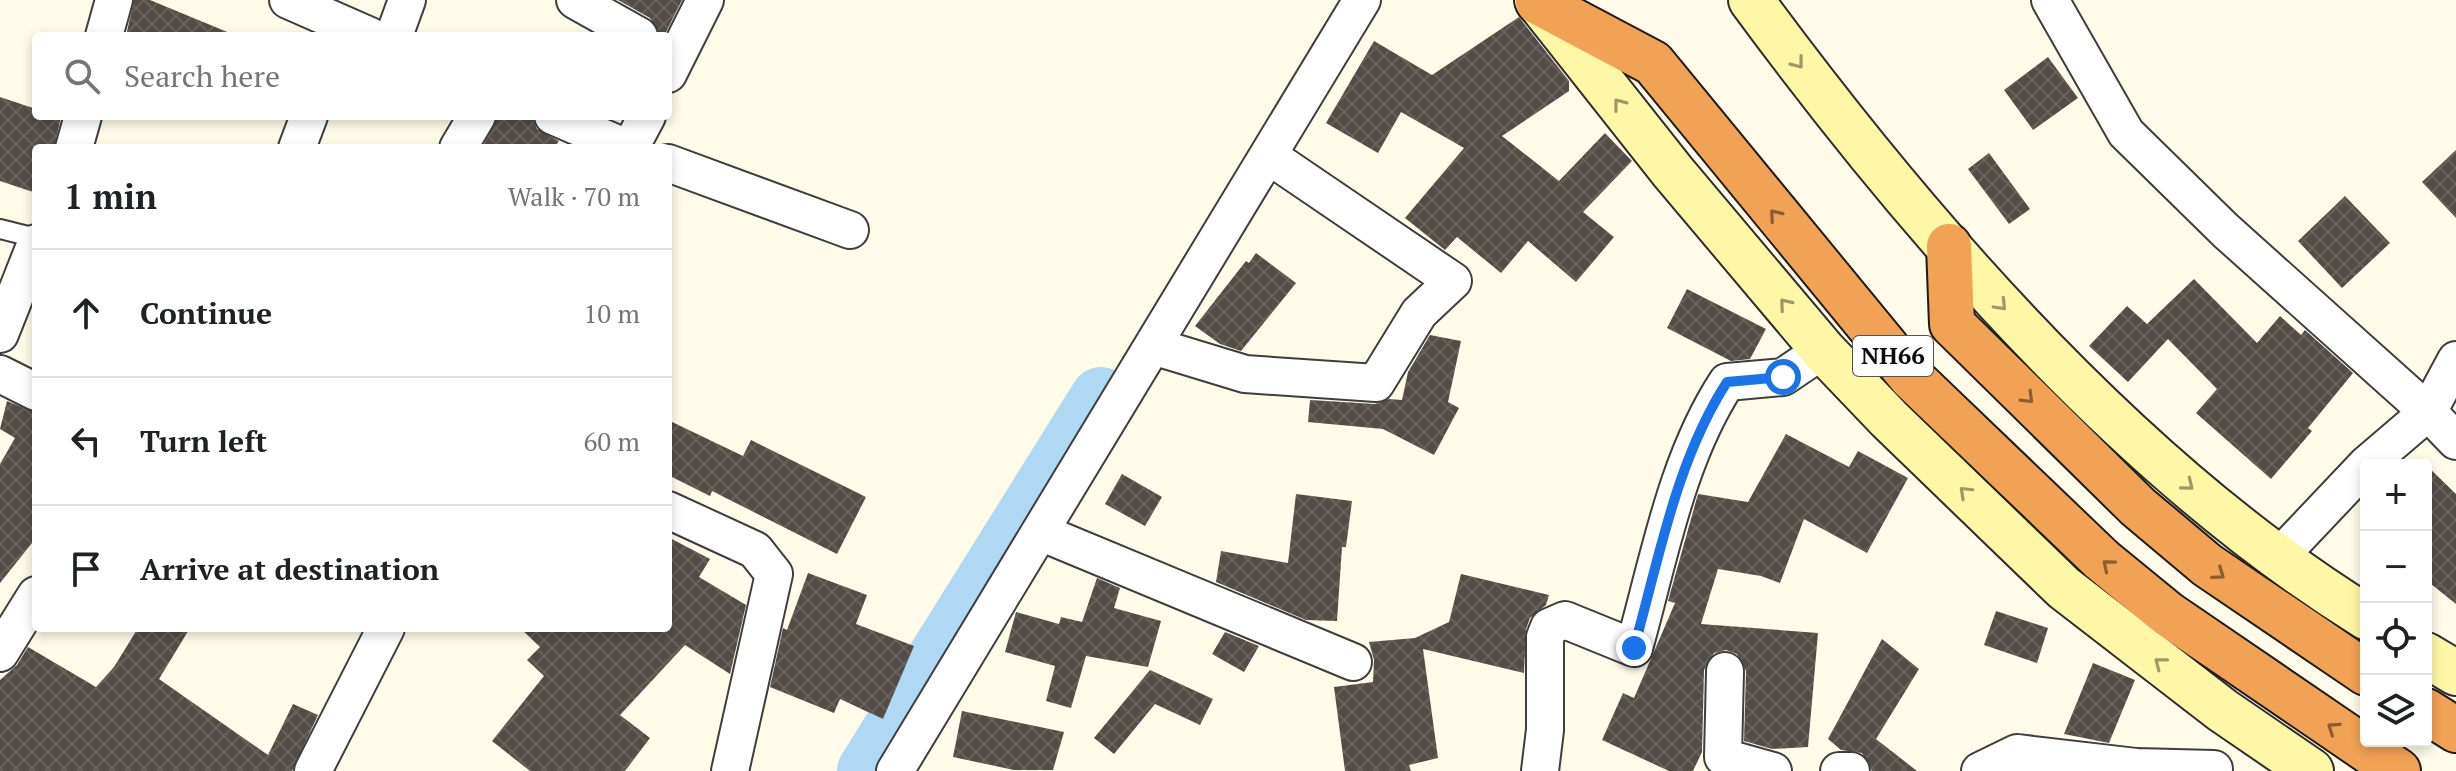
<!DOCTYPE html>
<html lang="en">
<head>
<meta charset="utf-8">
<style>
	body { margin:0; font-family:"PT Serif",serif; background:#f6f6f6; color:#202124 }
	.controls { position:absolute; right:24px; bottom:24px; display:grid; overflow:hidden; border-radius:8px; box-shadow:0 4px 12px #0003 }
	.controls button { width:72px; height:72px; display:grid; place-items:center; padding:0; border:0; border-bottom:2px solid #e0e0e0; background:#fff; color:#202124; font:40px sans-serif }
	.stop { position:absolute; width:24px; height:24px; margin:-18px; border:6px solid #1a73e8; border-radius:50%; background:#fff }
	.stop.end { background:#1a73e8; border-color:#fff; box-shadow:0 2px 8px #0008 }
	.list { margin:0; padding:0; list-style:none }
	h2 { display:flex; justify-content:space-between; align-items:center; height:104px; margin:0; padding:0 32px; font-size:34px }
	h2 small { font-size:26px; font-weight:400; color:#757577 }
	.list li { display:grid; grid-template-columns:52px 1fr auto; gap:24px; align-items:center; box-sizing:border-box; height:128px; padding:0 32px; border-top:2px solid #e0e0e0 }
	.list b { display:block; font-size:30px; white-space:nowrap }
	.list em { font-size:26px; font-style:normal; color:#757577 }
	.icon { flex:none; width:44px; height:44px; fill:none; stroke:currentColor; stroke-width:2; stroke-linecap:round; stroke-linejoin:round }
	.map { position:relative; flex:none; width:2456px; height:771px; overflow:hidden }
	.search { position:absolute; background:#fff; box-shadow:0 4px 12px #0003; left:32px; top:32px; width:640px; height:88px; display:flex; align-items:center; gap:20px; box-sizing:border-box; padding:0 28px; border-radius:8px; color:#757577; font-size:30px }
	.panel { position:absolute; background:#fff; box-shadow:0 4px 12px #0003; left:32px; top:144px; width:640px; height:488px; border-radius:8px }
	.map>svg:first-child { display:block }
</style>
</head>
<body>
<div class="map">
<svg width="2456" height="771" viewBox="0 0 2456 771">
	<defs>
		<pattern id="building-cross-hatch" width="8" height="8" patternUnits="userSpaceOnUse" patternTransform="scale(2)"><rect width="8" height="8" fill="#534c47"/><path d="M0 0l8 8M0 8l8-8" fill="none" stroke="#67615d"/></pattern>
	</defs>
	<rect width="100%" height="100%" fill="#fffbe9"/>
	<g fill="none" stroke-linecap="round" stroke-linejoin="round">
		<path stroke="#afd8f5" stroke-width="62" d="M868 771 1101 398"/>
	</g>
	<path fill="url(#building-cross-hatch)" d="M134 0H150L237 36H126Z
		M618 0H682L664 36H660L650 18Z
		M1519 17 1569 81V91L1502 136 1559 181 1605 133 1632 161 1583 212 1614 237 1576 282 1528 241 1501 273 1457 237 1445 250 1405 218 1464 148 1401 112 1378 153 1326 123 1374 41 1432 75Z
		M2048 57 2078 98 2033 130 2004 90Z
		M0 97 36 109V116L61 117 54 148H36V193L0 181Z
		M498 116H532L537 129 559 141 554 148H482Z
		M2456 150V218L2422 182Z
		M1989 153 2030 209 2009 224 1968 169Z
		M2345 196 2390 243 2342 288 2298 241Z
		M1256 253 1296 283 1241 351 1220 344 1195 326 1246 261 1249 263Z
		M2194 279 2257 343 2280 316 2301 335 2305 330 2353 373 2308 428 2312 431 2271 479 2196 413 2217 389 2168 339 2128 382 2089 346 2127 306 2147 324Z
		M1687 289 1766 329 1750 359 1731 361 1667 328Z
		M1430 335 1461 341 1448 402 1459 408 1434 455 1383 429 1308 422 1310 400 1375 404 1389 399 1402 400 1408 372Z
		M7 401 36 413V538L0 583V464L15 438 0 429Z
		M668 420 743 456 751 440 866 497 837 554 712 491 710 496 668 475Z
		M1786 434 1849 467 1858 451 1908 478 1867 553 1804 519 1780 583 1761 576 1718 569 1701 624 1818 633 1808 747 1772 749 1744 741 1746 671 1737 654 1726 650 1714 653 1704 670 1702 752 1693 771H1669L1602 740 1623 693 1634 698 1675 603 1668 601 1698 494 1748 502Z
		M2426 465 2456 494V604L2426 580Z
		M1122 474 1162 497 1145 526 1105 504Z
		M1296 494 1352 501 1346 547H1342L1337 621 1306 620 1216 582 1221 551 1288 563Z
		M668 537 710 559 699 577 746 605 730 674 685 645 620 715 650 738 625 771H530L492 741 544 676 527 660 540 647 520 628H668Z
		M808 573 867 595 856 624 914 646 883 719 840 699 834 713 770 687 783 628 787 630Z
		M1461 574 1549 595 1546 605 1530 618 1526 629 1524 673 1423 649 1438 758 1409 765 1411 771H1345L1334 687 1373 682 1374 660 1369 642 1415 638 1449 622Z
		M1097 578 1120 588 1114 608 1161 621 1148 667 1086 656 1071 708 1046 701 1055 666 1005 652 1016 612 1059 624 1061 617 1082 622Z
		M1996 611 2048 628 2037 663 1984 645Z
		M138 628H190L159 679 268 755 293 704 318 715 292 771H0V680L17 665 28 647 96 687 114 667Z
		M1225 632 1259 646 1244 672 1212 654Z
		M1882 639 1919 669 1876 739 1917 771H1872L1862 753 1841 750 1828 739Z
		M2093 663 2135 680 2109 743 2064 734Z
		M1150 670 1213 699 1200 725 1155 704 1114 754 1094 738Z
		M962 711 1064 732 1053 770H1014L953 757Z"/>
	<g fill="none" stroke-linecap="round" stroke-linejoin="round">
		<defs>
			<path id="lane" d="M0 229 36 238"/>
			<path id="street" d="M288 0 370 36
				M575 0 639 36
				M2050 0 2126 133 2226 231 2428 412 2456 441
				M104 36 114 0
				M394 36 407 0
				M668 74 705 0
				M553 116 627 148
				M74 148 83 116
				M297 148 309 116
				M458 148 477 116
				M630 148 647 116
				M668 163 850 230
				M0 334 36 243
				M1153 346 1245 374 1376 383 1419 313 1453 281 1269 156
				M0 374 36 392
				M668 510 755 550 774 574 730 771
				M1040 532 1353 662
				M2279 557 2366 465 2428 412 2456 360
				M0 653 36 595
				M1725 671 1723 757 1773 771
				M313 771 386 628
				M895 771 1362 0
				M1540 771 1545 730V637L1549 627 1565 620 1634 648C1659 559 1676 460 1727 382L1783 377 1823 350
				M1839 771H1851
				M1980 771 2017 753 2136 767 2214 769"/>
			<path id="secondary" d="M1537 0 1673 172 1823 350 1889 419 2064 588 2222 710 2311 771
				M1751 0C1916 224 2128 470 2366 617
				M2426 655 2456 673"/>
			<path id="highway" d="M1538 2 1653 63 1911 377 2102 560 2168 614 2398 771
				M1949 246 1952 324 2138 507 2207 565 2366 673
				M2426 711 2456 730"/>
		</defs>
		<use href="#lane" stroke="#3e3e3e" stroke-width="22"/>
		<use href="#street" stroke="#3e3e3e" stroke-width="40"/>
		<use href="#secondary" stroke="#2d2d2d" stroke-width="48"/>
		<use href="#highway" stroke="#1c1c1c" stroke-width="48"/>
		<use href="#lane" stroke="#fff" stroke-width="18"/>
		<use href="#street" stroke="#fff" stroke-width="36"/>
		<use href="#secondary" stroke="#fef7a5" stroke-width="44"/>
		<use href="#highway" stroke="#f2a254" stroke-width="44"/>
	</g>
	<defs><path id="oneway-chevron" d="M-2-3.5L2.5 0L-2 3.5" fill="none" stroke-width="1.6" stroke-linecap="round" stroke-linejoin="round" transform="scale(2)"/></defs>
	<g stroke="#9d9967">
		<use href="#oneway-chevron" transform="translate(1798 63) rotate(52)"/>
		<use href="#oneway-chevron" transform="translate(1619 104) rotate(-128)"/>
		<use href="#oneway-chevron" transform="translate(1785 304) rotate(-130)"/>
		<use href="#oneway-chevron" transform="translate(2001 305) rotate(46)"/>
		<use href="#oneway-chevron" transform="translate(2188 485) rotate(39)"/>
		<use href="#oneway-chevron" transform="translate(1965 492) rotate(-136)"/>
		<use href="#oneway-chevron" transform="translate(2160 663) rotate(-142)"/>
	</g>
	<g stroke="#8a5e33">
		<use href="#oneway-chevron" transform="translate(1775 215) rotate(-130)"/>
		<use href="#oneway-chevron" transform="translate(2028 398) rotate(45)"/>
		<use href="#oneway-chevron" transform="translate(2108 565) rotate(-140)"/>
		<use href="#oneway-chevron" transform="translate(2219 574) rotate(35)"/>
		<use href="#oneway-chevron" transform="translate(2333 728) rotate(-146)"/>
	</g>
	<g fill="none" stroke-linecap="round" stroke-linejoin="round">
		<path stroke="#1a73e8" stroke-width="10" d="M1634 648C1659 559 1676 461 1727 382L1783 377"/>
	</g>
	<g text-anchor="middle" stroke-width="8" stroke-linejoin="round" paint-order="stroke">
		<rect fill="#fff" stroke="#545454" stroke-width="2" x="1853" y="336" width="80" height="40" rx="6"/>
		<g font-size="24" font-weight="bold" fill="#0b0b0b">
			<text x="1893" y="364">NH66</text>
		</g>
	</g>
</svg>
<div class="controls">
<button>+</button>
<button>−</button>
<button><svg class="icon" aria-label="locate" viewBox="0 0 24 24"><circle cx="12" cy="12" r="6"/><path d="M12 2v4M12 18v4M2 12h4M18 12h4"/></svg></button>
<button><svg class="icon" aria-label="layers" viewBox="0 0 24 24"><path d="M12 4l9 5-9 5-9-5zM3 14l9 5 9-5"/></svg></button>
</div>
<div class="stop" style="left:1783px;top:377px"></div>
<div class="stop end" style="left:1634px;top:648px"></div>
<div class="search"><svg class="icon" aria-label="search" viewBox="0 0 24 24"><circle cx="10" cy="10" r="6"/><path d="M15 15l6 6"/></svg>Search here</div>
<section class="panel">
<h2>1 min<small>Walk · 70 m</small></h2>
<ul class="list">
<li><svg class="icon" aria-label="ahead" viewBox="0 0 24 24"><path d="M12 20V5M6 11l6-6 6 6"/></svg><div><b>Continue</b></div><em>10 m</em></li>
<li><svg class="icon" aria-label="left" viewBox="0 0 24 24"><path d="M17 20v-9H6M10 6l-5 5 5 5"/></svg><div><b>Turn left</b></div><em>60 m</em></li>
<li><svg class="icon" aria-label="arrive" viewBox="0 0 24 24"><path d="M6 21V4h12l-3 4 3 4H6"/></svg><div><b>Arrive at destination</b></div></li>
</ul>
</section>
</div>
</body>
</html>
